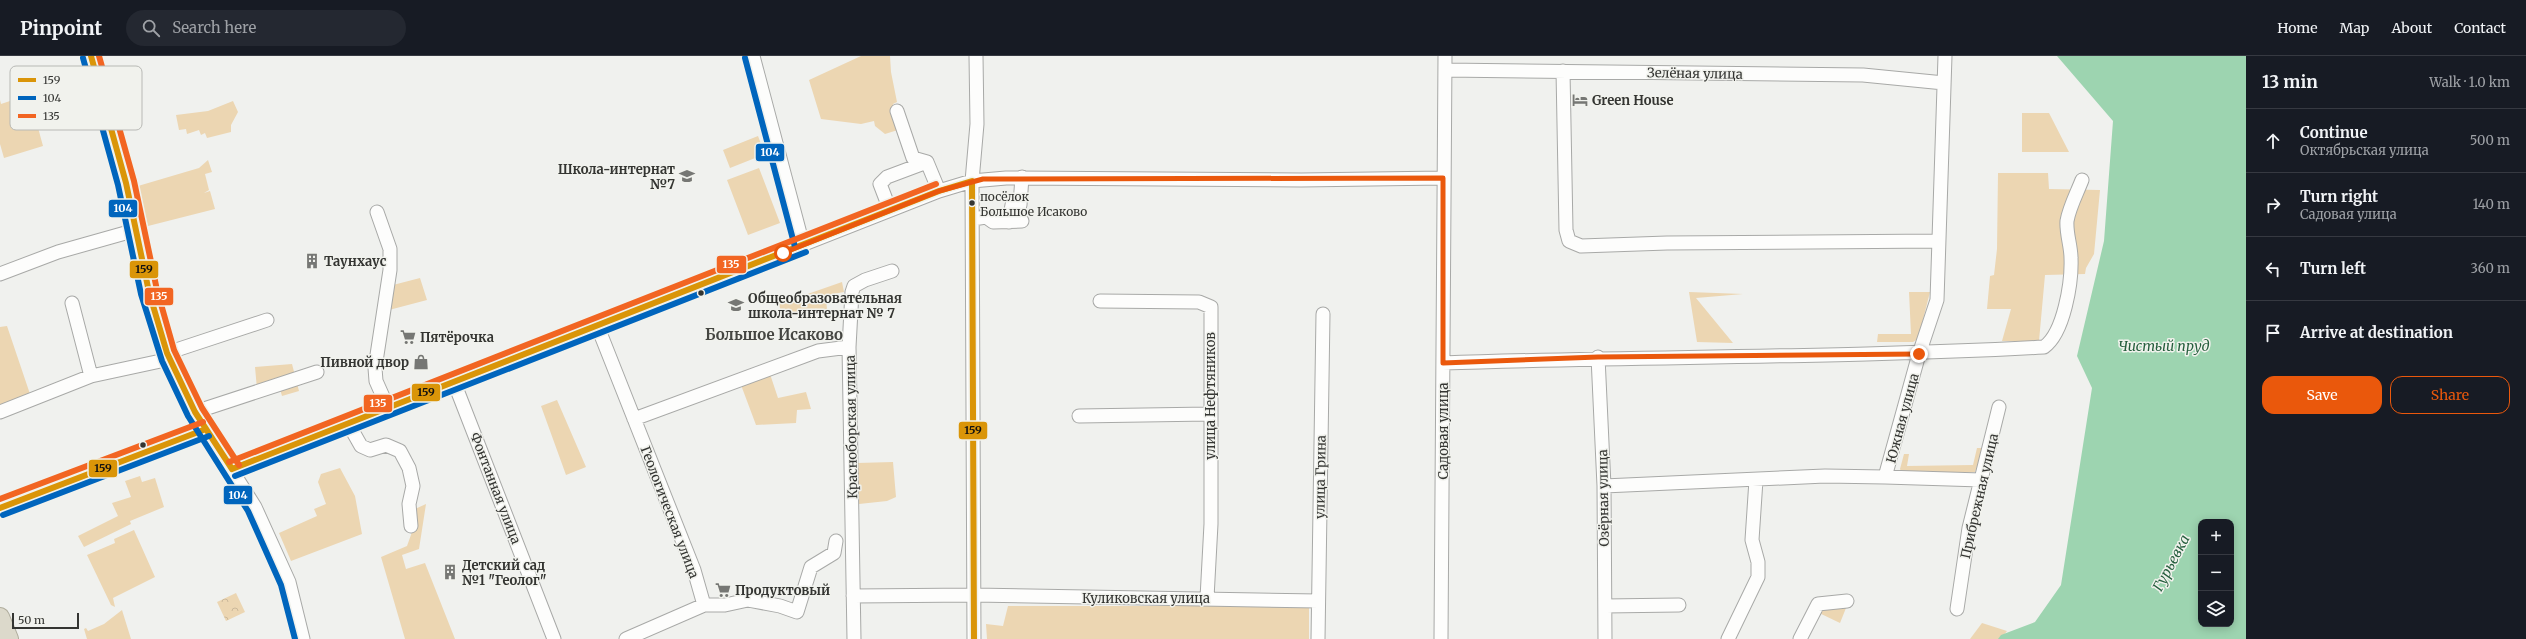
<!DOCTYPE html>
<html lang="en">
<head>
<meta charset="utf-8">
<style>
	body { margin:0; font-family:Merriweather,serif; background:#242831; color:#f1f3f6 }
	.controls { position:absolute; right:12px; bottom:12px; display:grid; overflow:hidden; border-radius:8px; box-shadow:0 2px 10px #0003 }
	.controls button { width:36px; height:36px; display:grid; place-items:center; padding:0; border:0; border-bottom:1px solid #363941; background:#171b24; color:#f1f3f6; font:20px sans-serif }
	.scale { position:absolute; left:12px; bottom:10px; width:67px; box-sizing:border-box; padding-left:4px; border:2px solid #343532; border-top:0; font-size:11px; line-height:14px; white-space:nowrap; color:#343532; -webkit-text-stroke:3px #f1f2ed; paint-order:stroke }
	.stop { position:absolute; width:12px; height:12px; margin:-9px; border:3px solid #ea580c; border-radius:50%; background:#fff }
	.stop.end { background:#ea580c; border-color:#fff; box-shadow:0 1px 4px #0008 }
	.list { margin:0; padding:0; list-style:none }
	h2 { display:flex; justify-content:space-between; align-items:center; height:52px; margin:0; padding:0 16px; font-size:17px }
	h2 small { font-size:13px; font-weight:400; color:#9ea1a6 }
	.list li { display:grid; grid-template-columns:26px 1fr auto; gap:12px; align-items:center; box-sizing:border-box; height:64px; padding:0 16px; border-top:1px solid #363941 }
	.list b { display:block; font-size:15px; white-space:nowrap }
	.list p { margin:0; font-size:13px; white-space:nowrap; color:#9ea1a6 }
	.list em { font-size:13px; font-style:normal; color:#9ea1a6 }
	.actions { display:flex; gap:8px; padding:12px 16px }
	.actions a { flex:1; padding:9px 0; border:1px solid #ea580c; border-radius:12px; text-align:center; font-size:14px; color:#ea580c }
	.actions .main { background:#ea580c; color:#fff }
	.icon { flex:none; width:22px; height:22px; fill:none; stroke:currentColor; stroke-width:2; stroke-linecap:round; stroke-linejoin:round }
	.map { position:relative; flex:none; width:2246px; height:583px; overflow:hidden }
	header { display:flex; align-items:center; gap:24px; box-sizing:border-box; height:56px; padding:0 20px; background:#171b24; border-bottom:1px solid #363941 }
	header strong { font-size:19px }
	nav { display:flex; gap:22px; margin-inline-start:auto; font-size:14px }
	.search { width:280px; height:36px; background:#242831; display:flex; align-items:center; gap:10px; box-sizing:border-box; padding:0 14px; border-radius:22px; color:#9ea1a6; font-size:15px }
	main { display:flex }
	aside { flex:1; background:#171b24 }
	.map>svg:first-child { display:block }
</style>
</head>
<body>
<header>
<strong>Pinpoint</strong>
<div class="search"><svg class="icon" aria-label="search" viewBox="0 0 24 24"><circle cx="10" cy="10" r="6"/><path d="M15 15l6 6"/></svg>Search here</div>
<nav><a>Home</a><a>Map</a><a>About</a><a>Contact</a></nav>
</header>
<main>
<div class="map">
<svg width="2246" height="583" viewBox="0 0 2246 583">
	<defs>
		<pattern id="park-crowns" width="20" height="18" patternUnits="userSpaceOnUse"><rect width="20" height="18" fill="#ecd6b2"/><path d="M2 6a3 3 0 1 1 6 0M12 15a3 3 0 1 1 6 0" fill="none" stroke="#cbb89a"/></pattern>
	</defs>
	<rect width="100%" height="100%" fill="#f0f1ee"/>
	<path fill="#ecd6b2" d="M861 0H890L891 16 897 46 893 48 901 73 885 78 875 70 874 65 861 68 821 63 809 24Z
		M61 24 73 56 37 68 43 90 4 102 0 88V44L1 48 13 44 23 47 37 34Z
		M233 45 238 56 231 69V76L207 82 205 77 201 79 199 74 187 78 186 73 179 74 176 59 208 55Z
		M2022 57H2049L2069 96H2022Z
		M758 80 765 98 730 112 723 94Z
		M208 104 212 116 205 118 209 134 204 137 210 135 215 153 148 170 138 130 199 112Z
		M759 112 780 167 748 179 727 124Z
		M1998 117H2048L2049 133 2100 134 2094 198 2086 212 2085 218 2045 219 2039 285H2002L2011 253H1987L1990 220 1994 219 1997 193Z
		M420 222 427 244 389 254 393 229Z
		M842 226 844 236 833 238V242L826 243 827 253 782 260 779 248Z
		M1689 236 1743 238 1696 242 1733 287 1697 286Z
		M1909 236H1930L1918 283 1913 286H1877L1878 278H1911Z
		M7 270 30 338 0 350V271Z
		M292 308 299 335 282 340 280 333H257L255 311Z
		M770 318 778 342 806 336 811 353 797 354 796 367 756 369 741 329Z
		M557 344 586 411 566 419 541 350Z
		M1977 392H1983L1975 416 1936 418 1932 415H1901L1900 413 1904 398H1909L1907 410 1973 409Z
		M893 406 896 441 887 445 859 448 857 407Z
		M340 412 355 440 362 478 291 505 279 477 317 460 314 453 326 448 318 426 321 418Z
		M140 420 142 426 155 422 164 451 130 465 131 468 84 491 78 480 118 460 112 447 131 441 125 425Z
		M426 448 419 493 402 499 406 513 425 507 455 583H405L381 501 407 490 412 476 415 453Z
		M134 474 155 521 113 542 115 551 111 549 87 499 115 487 114 483Z
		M1823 541 1846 552 1840 567 1815 555Z
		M1008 550H1309V583H987L986 568 1003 570Z
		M122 554 131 583H87L84 573 86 572 88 575 104 568Z
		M1982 567 2007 575 2001 583H1970Z"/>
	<path fill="url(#park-crowns)" d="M236 537 245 556 226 565 217 546Z"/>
	<path fill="#9dd4b0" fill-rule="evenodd" d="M2057 0H2246V583H1998L2001 579 2035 566 2061 529 2092 332 2077 300 2104 185 2113 65ZM2201 466H2231V568H2201Z"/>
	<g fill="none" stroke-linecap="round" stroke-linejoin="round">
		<defs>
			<path id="minor" d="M91 0 126 127 149 236 170 303 195 356 255 451 289 526 303 583
				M753 0 803 189
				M1445 14 1863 19 1944 27
				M1563 15 1566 174 1569 185 1581 190 1667 187 1938 185
				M897 55 913 102 927 106
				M890 154 880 128 887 121 927 106 939 135
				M377 156 390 193V214L375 312 376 325 388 352
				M973 163 986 161 993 166 1022 165
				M1009 166 1012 149H1020L1022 121
				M0 218 58 196 136 174
				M1100 245 1199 246 1211 251V468L1207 542
				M72 247 91 320
				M597 269 694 514 704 549
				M167 297 267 264
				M1598 301 1604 430 1605 583
				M1443 307C1643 300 1844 302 2044 291 2064 277 2072 226 2071 202 2071 190 2066 177 2067 165 2069 152 2077 137 2082 124
				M454 326 554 583
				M0 356 91 320 170 303
				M195 356 317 316
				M1079 360 1209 358
				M634 363 818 295 849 291
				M348 367 361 390 370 394 386 389 400 395 409 412 413 430 409 448 411 470
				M232 413 939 135 972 125 1006 122 1301 124 1443 122
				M1885 421 1981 424
				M1604 430 1825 420 1885 421 1919 298 1937 244 1945 0
				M0 452 206 373
				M853 540 974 539 1318 545
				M1605 550 1679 549
				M1957 553 1969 472 1999 351
				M626 583 704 549H725L748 544 780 550 797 556 811 511 834 497 836 485
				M854 583 849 291 852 236 854 230 865 224 892 215
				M974 583 972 125 977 68 976 0
				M1318 583 1323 258
				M1441 583 1445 0
				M1728 583 1758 521V506L1752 484 1756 424
				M1800 583 1818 548 1847 545"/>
			<path id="highway" d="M0 561 9 583"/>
		</defs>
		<use href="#minor" stroke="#a8a9a7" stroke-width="15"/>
		<use href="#highway" stroke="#afac9c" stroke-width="20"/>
		<use href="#minor" stroke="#fdfdfc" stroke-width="13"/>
		<use href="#highway" stroke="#dcd9cb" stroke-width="18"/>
		<defs>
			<path id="bus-1" d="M91 0 126 127 149 236 167 297 195 356 232 413
				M232 413 939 135 972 125 974 583
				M0 452 206 373"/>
			<path id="bus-2" d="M83 2 118 129 141 238 162 305 188 360 248 455 281 529 295 583
				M745 2 795 191
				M235 420 806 196
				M3 459 209 380"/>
			<path id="bus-3" d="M99 0 134 125 157 234 174 294 202 352 239 409
				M229 406 936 128
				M0 443 203 366"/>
		</defs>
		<use href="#bus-1" stroke="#f1f2ed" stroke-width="9"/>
		<use href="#bus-2" stroke="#f1f2ed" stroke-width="9"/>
		<use href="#bus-3" stroke="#f1f2ed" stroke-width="9"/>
		<use href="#bus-1" stroke="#da9508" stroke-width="6"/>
		<use href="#bus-2" stroke="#0065bd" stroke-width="6"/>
		<use href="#bus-3" stroke="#f26522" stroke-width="6"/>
	</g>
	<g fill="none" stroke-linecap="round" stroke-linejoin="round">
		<path stroke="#ea580c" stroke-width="5" d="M783 197 939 135 983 123 1443 122V307L1598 301 1919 298"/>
	</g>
	<defs>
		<symbol id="hotel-bare" viewBox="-9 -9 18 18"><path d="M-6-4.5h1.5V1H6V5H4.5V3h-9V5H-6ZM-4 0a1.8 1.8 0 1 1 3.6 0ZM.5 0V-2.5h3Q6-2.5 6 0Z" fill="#767774" stroke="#f1f2ed" stroke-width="2.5" paint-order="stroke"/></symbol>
		<symbol id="school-bare" viewBox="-9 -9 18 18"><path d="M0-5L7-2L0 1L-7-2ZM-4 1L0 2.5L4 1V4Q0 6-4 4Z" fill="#767774" stroke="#f1f2ed" stroke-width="2.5" paint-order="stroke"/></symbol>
		<symbol id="building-bare" viewBox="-9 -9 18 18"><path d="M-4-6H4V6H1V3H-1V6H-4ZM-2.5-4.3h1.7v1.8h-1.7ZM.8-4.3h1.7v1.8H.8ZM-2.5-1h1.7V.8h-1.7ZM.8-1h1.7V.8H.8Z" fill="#767774" stroke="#f1f2ed" stroke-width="2.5" paint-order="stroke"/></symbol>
		<symbol id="supermarket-bare" viewBox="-9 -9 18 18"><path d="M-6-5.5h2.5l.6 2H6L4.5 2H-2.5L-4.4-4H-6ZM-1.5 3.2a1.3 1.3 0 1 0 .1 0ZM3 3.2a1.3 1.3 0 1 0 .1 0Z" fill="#767774" stroke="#f1f2ed" stroke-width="2.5" paint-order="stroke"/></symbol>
		<symbol id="shop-bare" viewBox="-9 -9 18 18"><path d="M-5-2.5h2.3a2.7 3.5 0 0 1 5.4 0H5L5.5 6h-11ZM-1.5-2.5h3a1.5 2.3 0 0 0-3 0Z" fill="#767774" stroke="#f1f2ed" stroke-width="2.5" paint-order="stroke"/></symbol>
	</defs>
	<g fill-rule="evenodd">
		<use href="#hotel-bare" x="1569" y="33" width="22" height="22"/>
		<use href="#school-bare" x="676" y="109" width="22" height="22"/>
		<use href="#building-bare" x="301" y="194" width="22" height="22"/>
		<use href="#school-bare" x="725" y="238" width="22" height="22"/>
		<use href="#supermarket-bare" x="397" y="270" width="22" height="22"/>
		<use href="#shop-bare" x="410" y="295" width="22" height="22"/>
		<use href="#building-bare" x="439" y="505" width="22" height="22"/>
		<use href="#supermarket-bare" x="712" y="523" width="22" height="22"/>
	</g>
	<g fill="#343532" stroke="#f1f2ed" stroke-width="1.5">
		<circle cx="972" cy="147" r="3.5"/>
		<circle cx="701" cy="237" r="3.5"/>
		<circle cx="143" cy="389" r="3.5"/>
	</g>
	<g text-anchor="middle" stroke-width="3" stroke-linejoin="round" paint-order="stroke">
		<g font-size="12" fill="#343532" stroke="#f1f2ed" text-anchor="start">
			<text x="980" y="145">посёлок<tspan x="980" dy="15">Большое Исаково</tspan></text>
		</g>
		<g font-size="13" fill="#343532" stroke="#f1f2ed">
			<text transform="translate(1695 17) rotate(1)" y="5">Зелёная улица</text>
			<text transform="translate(1210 340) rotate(-90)" y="5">улица Нефтяников</text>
			<text transform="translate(1902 362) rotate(-75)" y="5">Южная улица</text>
			<text transform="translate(851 371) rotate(-91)" y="5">Красноборская улица</text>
			<text transform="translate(1443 375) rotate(-90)" y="5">Садовая улица</text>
			<text transform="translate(1320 421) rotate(-89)" y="5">улица Грина</text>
			<text transform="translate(496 432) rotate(69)" y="5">Фонтанная улица</text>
			<text transform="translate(1979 440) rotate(-77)" y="5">Прибрежная улица</text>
			<text transform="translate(1603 442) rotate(-91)" y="5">Озёрная улица</text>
			<text transform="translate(670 456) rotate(69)" y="5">Геологическая улица</text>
			<text x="1146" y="547">Куликовская улица</text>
		</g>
		<g font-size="13" font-weight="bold" fill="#343532" stroke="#f1f2ed" text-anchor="start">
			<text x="1592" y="49">Green House</text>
			<text x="675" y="118" text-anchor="end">Школа-интернат<tspan x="675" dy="15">№7</tspan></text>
			<text x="324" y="210">Таунхаус</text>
			<text x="748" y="247">Общеобразовательная<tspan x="748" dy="15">школа-интернат № 7</tspan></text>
			<text x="420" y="286">Пятёрочка</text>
			<text x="409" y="311" text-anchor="end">Пивной двор</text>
			<text x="462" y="514">Детский сад<tspan x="462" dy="15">№1 "Геолог"</tspan></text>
			<text x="735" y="539">Продуктовый</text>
		</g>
		<g font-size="14" font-style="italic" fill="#255e3d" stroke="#f1f2ed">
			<text x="2164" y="295">Чистый пруд</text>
			<text transform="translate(2171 507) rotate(-62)" y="5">Гурьевка</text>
		</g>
		<g font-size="15" font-weight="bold" fill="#454642" stroke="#f1f2ed">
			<text x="774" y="284">Большое Исаково</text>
		</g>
	</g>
	<rect x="10" y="10" width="132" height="64" rx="6" fill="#f1f2ed" stroke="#b8b9b5" stroke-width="1"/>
	<rect x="18" y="22" width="18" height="4" fill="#da9508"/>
	<rect x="18" y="40" width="18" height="4" fill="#0065bd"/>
	<rect x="18" y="58" width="18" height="4" fill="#f26522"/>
	<g font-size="11" fill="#343532">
		<text x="43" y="28">159</text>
		<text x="43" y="46">104</text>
		<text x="43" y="64">135</text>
	</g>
	<g stroke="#f1f2ed" stroke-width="1.5">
		<rect x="755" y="87" width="30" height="19" rx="4" fill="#0065bd"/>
		<rect x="108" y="143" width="30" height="19" rx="4" fill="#0065bd"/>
		<rect x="716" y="199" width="31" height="19" rx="4" fill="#f26522"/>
		<rect x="129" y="204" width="30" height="19" rx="4" fill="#da9508"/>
		<rect x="144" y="231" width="30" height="19" rx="4" fill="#f26522"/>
		<rect x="411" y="327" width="30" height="19" rx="4" fill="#da9508"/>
		<rect x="363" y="338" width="30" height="19" rx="4" fill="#f26522"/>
		<rect x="958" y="365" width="30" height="19" rx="4" fill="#da9508"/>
		<rect x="88" y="403" width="30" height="19" rx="4" fill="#da9508"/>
		<rect x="223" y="429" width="30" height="20" rx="4" fill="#0065bd"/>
	</g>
	<g font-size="11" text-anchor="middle" font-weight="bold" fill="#fff">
		<text x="770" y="100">104</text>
		<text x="123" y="156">104</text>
		<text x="731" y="212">135</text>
		<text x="159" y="244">135</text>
		<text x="378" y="351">135</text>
		<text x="238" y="443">104</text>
	</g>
	<g font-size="11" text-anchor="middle" font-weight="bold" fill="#111">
		<text x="144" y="217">159</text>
		<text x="426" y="340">159</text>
		<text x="973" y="378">159</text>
		<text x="103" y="416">159</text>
	</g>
</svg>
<div class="controls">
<button>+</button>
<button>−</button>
<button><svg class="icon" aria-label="layers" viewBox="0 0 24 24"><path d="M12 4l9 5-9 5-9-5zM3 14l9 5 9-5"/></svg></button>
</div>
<div class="scale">50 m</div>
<div class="stop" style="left:783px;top:197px"></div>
<div class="stop end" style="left:1919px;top:298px"></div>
</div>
<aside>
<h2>13 min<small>Walk · 1.0 km</small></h2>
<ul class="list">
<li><svg class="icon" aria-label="ahead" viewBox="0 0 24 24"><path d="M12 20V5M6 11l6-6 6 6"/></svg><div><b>Continue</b><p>Октябрьская улица</p></div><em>500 m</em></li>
<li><svg class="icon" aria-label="right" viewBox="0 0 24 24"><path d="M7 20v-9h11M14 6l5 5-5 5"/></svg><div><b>Turn right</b><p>Садовая улица</p></div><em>140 m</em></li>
<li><svg class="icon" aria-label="left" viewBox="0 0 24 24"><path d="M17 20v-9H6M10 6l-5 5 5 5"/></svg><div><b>Turn left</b></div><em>360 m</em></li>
<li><svg class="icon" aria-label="arrive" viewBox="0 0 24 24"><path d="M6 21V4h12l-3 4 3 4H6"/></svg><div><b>Arrive at destination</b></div></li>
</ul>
<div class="actions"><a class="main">Save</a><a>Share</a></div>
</aside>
</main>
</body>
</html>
